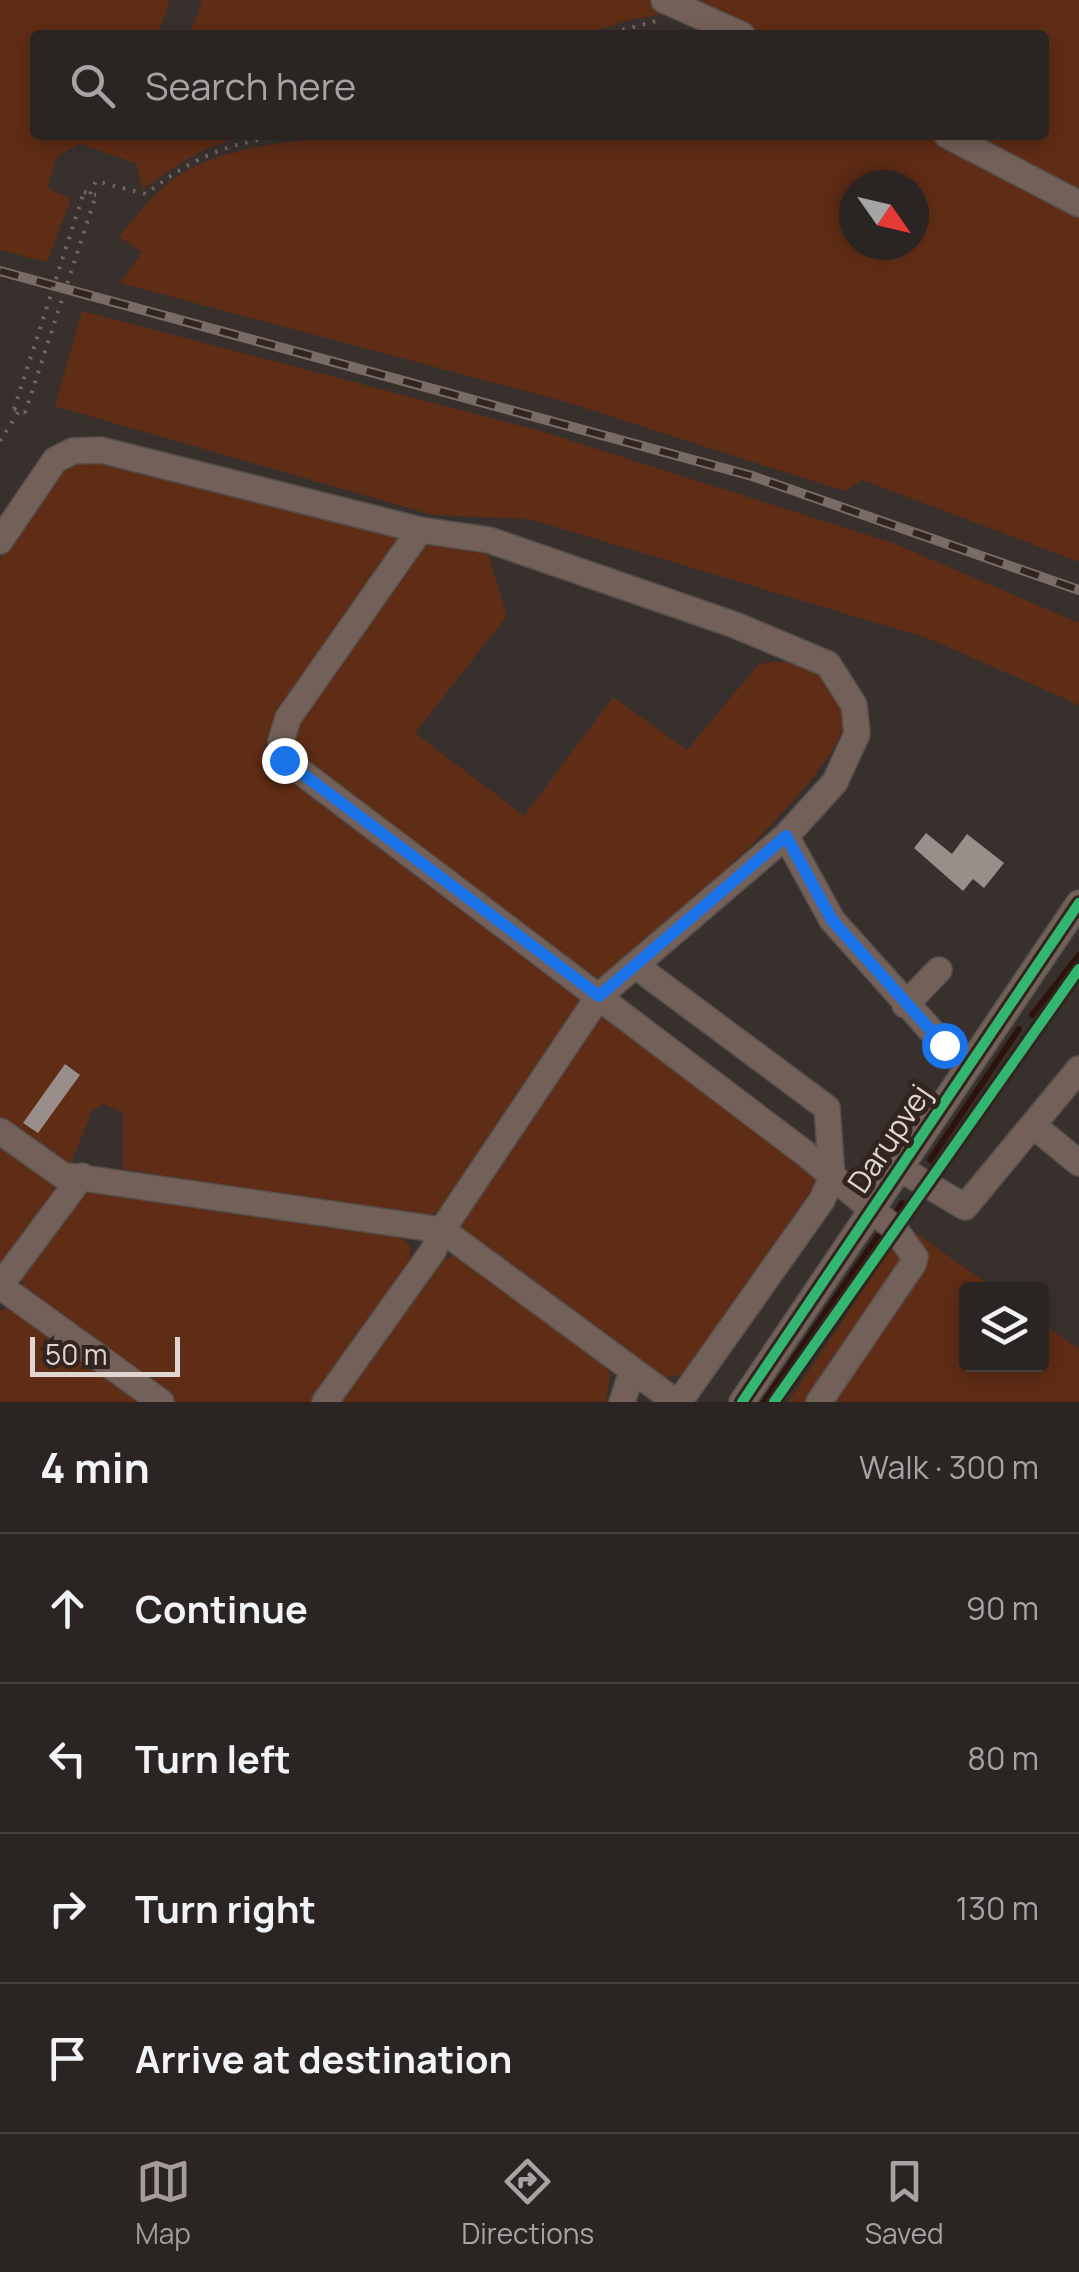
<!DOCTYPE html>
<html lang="en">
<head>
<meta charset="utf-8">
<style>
	body { margin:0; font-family:Manrope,sans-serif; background:#36302f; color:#f1f3f6 }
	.controls { position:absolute; right:30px; bottom:30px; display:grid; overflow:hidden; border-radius:10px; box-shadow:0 5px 15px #0003 }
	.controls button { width:90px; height:90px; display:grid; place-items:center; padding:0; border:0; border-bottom:2px solid #464140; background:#2a2422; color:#f1f3f6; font:50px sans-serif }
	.compass { position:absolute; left:839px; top:170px; width:90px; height:90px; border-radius:50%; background:#2a2422; box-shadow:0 5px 15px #0003; rotate:124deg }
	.scale { position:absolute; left:30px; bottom:25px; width:150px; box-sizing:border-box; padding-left:10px; border:5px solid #dfd6d2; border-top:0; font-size:28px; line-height:35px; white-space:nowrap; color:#dfd6d2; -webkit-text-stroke:8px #32241f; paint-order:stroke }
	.stop { position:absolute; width:30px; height:30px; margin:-22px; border:8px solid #1a73e8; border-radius:50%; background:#fff }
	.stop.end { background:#1a73e8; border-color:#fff; box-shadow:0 2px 10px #0008 }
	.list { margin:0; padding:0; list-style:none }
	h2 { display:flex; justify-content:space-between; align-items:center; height:130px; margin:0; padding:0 40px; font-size:42px }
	h2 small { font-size:32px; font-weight:400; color:#a5a4a5 }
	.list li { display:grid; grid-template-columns:65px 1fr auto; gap:30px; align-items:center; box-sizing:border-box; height:150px; padding:0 40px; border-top:2px solid #464140 }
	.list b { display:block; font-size:38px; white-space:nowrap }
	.list em { font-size:32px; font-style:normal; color:#a5a4a5 }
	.icon { flex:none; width:55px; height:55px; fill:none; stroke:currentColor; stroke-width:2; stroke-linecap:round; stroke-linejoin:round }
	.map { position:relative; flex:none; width:1079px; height:1402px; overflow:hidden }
	.search { position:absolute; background:#2a2422; box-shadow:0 5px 15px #0003; left:30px; right:30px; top:30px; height:110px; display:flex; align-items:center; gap:25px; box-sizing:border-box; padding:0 35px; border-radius:10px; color:#a5a4a5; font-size:38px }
	.sheet { height:730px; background:#2a2422 }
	nav { display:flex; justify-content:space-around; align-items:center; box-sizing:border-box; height:140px; border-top:2px solid #464140; background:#2a2422; font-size:28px; color:#a5a4a5 }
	nav a { display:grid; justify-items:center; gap:5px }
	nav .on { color:#a59c98 }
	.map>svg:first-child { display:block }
</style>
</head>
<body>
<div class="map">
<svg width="1079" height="1402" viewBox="0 0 1079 1402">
	<rect width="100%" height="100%" fill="#38302d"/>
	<path fill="#5f2c15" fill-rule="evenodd" d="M0 0H170L158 35H35V135H255C210 141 179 163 143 189L136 163 80 144 57 156 47 188 71 199 47 262 0 250Z
		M202 0H653L679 12 632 19 585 35H190Z
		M676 0H1079V195L958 135H1044V35H749Z
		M349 135H934L1079 210V562L863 480 844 491 563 401 120 283 142 252 119 237C135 218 151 195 172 180 222 144 289 143 349 135ZM854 185H914V245H854Z
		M82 311 537 430 893 543 1079 623V705L930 639 529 519 433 515 55 406Z
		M93 458 380 530 398 538 400 547 265 745 266 761 571 984 580 999 578 1011 446 1207 426 1218 123 1169V1113L104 1104 92 1111 71 1163 57 1161 0 1120V560C24 522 45 469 93 458Z
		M431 539 487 550 507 616 415 733 524 816 613 697 687 750 759 664C781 659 817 661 829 682 837 695 847 708 844 724 834 780 651 943 600 977L587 978 298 760 292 737 295 727Z
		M605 1014 814 1172 817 1181 687 1374 663 1378 458 1229 593 1022Z
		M0 1138 58 1186V1191L0 1271Z
		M90 1191 395 1233 410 1245 411 1265 314 1402H174L26 1292 22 1279 73 1206Z
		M906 1226 995 1289 966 1290V1364H1042V1323L1079 1349V1402H788Z
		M455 1256 603 1360 610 1375 606 1402H337L437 1262Z
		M6 1308 15 1309 148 1402H0V1311Z"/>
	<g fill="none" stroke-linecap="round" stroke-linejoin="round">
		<path stroke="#2d1309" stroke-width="6" d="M1032 1015 1079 955
			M930 1160 1019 1029
			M895 1214 902 1203
			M764 1402 878 1236"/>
	</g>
	<path fill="#998e89" d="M926 833 952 854 967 834 1004 863 984 888 973 879 963 891 914 848Z
		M65 1064 80 1075 38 1133 23 1123Z"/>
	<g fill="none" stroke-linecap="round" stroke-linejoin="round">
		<defs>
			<path id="minor" d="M664 0 742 35
				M947 135 1079 204
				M420 530 288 718 281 741 284 759 806 1154 894 1228 915 1257 913 1264 819 1402
				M0 541 55 460 73 451 101 450 420 530 489 540 735 625 828 664 854 705 857 734 835 782 786 836 599 996 442 1230 433 1251 325 1402
				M786 836 832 920 944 1045
				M636 966 827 1108 832 1177 822 1200 679 1402
				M905 1005 939 970
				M1034 1126 1079 1163
				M0 1131 62 1175 442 1230 676 1402
				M901 1169 965 1207 1079 1069
				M0 1286 161 1402
				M0 1286 82 1176
				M622 1402 632 1372
				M742 1402 1079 903"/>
		</defs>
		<use href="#minor" stroke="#554f4c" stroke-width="28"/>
		<path stroke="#736661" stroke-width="4" stroke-dasharray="2.5 8" stroke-linecap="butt" d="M602 35 657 21
			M84 192 96 195
			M90 194 96 181 146 194C197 154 236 139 301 135
			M14 409 25 413
			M0 441 19 411"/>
		<use href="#minor" stroke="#736059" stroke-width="25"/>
		<defs>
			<path id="rail" d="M0 271 752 476 1079 590"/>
		</defs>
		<use href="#rail" stroke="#796c67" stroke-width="10"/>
		<use href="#rail" stroke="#32241f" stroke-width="6" stroke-dasharray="19" stroke-linecap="butt"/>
		<path stroke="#736661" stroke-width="4" stroke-dasharray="2.5 8" stroke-linecap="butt" d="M14 409 84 192
			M25 413 96 195"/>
		<defs>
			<path id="cycleway" d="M742 1402 1079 903
				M774 1402 1079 969"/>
		</defs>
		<use href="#cycleway" stroke="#32241f" stroke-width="16"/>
		<use href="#cycleway" stroke="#33b770" stroke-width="10"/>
	</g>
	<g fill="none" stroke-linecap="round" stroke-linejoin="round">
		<path stroke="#1a73e8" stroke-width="12" d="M284 760 599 996 786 836 832 920 944 1045"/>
	</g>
	<g text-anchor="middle" stroke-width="10" stroke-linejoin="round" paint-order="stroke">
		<g font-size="30" fill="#dfd6d2" stroke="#32241f">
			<text transform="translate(890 1139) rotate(-56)" y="10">Darupvej</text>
		</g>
	</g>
</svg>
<div class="controls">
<button><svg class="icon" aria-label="layers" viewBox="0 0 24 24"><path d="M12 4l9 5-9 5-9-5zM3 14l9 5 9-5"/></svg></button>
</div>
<svg class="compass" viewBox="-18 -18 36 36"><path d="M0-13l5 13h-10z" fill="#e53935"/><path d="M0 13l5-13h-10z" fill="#a5a4a5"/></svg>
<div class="scale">50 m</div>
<div class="stop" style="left:944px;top:1045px"></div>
<div class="stop end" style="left:284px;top:760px"></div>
<div class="search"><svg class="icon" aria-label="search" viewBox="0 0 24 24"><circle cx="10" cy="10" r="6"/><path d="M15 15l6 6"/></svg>Search here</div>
</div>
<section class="sheet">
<h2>4 min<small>Walk · 300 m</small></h2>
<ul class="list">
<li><svg class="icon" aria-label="ahead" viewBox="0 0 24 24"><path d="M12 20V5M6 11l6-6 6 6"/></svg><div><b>Continue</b></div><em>90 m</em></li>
<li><svg class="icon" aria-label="left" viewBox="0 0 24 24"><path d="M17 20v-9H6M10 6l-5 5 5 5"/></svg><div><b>Turn left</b></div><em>80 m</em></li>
<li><svg class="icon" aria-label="right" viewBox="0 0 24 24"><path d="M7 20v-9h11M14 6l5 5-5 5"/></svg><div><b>Turn right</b></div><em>130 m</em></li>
<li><svg class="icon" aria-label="arrive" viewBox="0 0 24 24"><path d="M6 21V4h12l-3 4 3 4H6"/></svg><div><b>Arrive at destination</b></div></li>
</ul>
</section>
<nav>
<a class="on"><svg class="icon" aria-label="map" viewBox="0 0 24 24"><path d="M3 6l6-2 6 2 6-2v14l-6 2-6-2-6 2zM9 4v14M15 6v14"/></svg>Map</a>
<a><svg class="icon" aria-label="directions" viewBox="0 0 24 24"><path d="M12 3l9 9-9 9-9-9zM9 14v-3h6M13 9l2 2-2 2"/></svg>Directions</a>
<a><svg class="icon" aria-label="saved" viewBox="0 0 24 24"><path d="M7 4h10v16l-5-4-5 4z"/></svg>Saved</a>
</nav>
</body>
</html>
